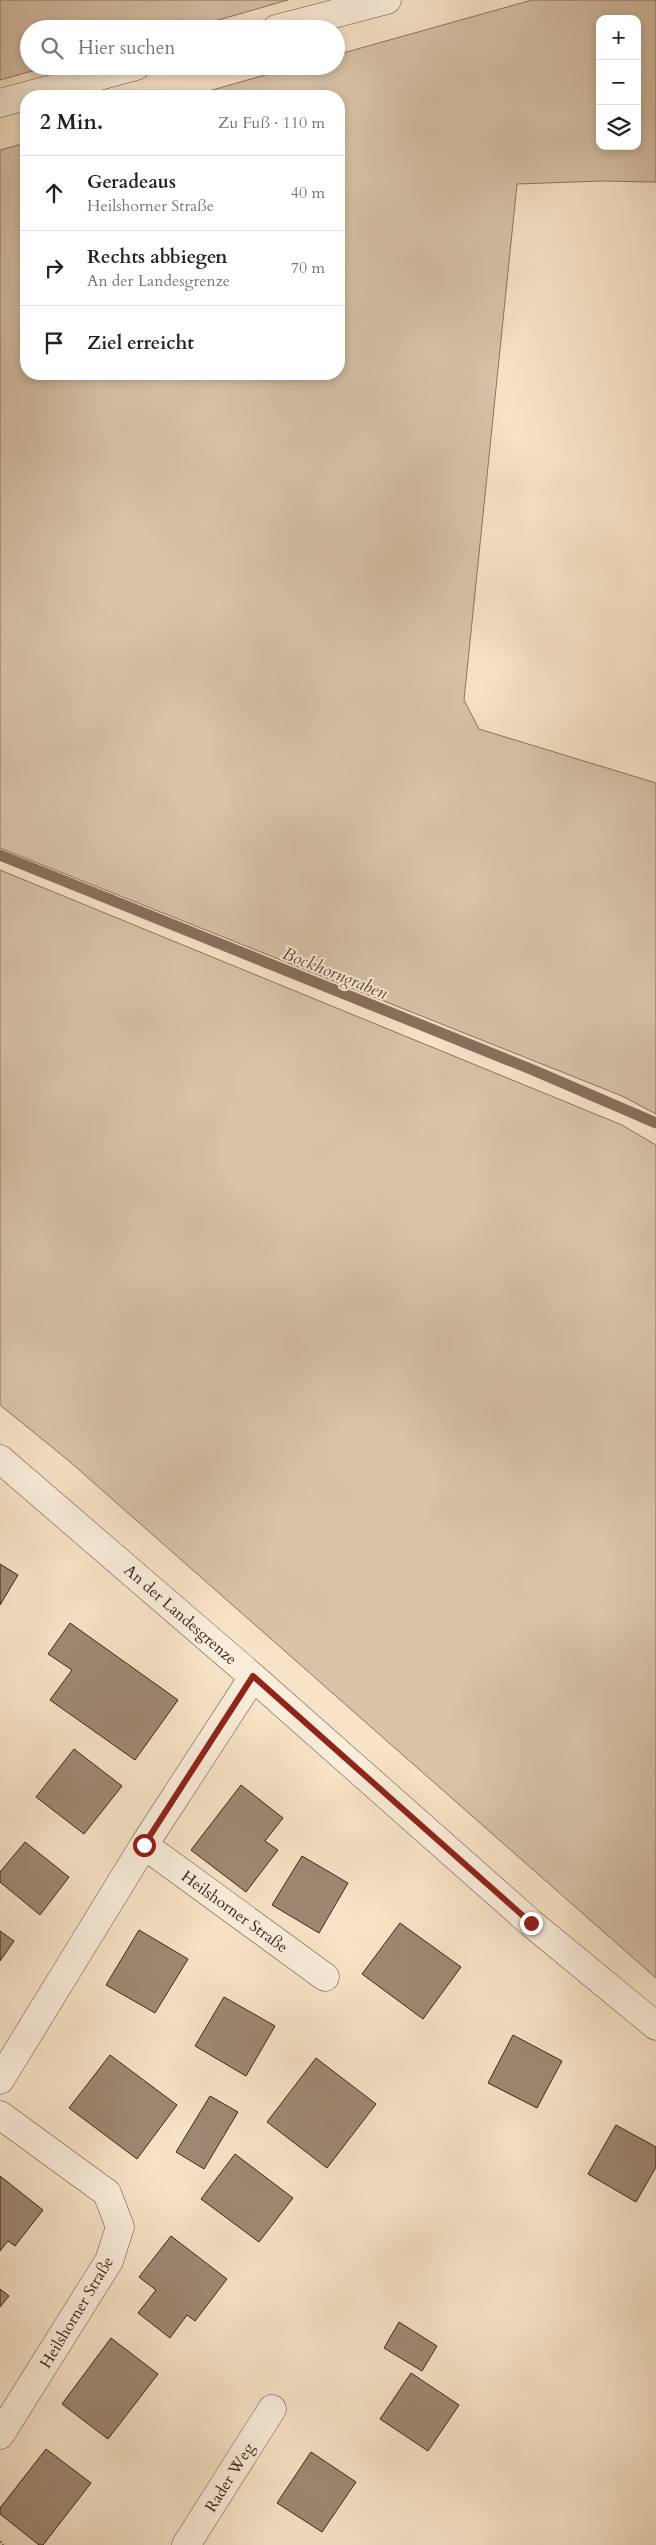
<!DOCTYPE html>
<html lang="de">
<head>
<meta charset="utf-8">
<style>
	body { margin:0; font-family:Cardo,serif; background:#f6f6f6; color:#222 }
	.controls { position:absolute; right:15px; top:15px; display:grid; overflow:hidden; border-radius:10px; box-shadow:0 2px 8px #0003 }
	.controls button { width:45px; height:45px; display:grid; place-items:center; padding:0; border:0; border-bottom:1px solid #e0e0e0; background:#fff; color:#222; font:25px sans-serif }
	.stop { position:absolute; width:15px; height:15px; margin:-11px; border:4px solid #8f2418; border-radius:50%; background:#fff }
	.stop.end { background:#8f2418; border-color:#fff; box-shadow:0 1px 5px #0008 }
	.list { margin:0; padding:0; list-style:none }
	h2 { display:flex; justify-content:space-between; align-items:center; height:65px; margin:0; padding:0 20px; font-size:21px }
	h2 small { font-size:16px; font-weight:400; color:#767676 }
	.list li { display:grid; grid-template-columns:32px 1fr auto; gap:15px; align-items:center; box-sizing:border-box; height:75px; padding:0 20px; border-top:1px solid #e0e0e0 }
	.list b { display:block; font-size:19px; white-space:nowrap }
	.list p { margin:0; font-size:16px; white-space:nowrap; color:#767676 }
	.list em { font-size:16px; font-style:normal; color:#767676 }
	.icon { flex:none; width:28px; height:28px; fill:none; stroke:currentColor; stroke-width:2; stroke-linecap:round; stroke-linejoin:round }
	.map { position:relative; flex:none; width:656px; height:2545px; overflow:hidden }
	.search { position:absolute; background:#fff; box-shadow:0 2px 8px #0003; left:20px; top:20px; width:325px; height:55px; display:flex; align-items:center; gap:12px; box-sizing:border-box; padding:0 18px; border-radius:28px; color:#767676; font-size:19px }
	.panel { position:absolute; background:#fff; box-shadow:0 2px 8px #0003; left:20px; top:90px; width:325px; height:290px; border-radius:20px }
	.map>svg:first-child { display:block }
</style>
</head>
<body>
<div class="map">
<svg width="656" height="2545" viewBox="0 0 656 2545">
	<rect width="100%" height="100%" fill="#f7e3c7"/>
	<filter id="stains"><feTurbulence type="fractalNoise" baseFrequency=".004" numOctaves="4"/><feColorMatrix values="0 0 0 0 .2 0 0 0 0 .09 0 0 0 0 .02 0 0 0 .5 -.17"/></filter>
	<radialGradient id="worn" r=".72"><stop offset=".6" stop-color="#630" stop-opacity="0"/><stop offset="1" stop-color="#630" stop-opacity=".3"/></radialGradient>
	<path fill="#d8c3a9" stroke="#8c7460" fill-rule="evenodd" d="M0 0H288L187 29H29V66H50L0 80Z
		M532 0H656V182L602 181 517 184 464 700 479 729 656 783V1114L622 1096 0 848V150L26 143V374H339V96H191L297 66H336V55ZM600 19H637V146H600Z
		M0 870 622 1125 656 1145V1978L69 1461 0 1405Z"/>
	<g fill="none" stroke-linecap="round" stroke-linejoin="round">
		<path stroke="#88705e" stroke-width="11" d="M0 855 533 1070 656 1123"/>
	</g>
	<path fill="#9f8873" stroke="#3f2518" d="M0 1564 18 1575 0 1605Z
		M70 1623 178 1700 135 1760 50 1700 72 1670 48 1654Z
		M74 1749 122 1786 84 1834 36 1797Z
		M241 1785 283 1818 265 1841 278 1850 246 1892 191 1850Z
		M25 1842 69 1877 40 1915 0 1882V1872Z
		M302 1856 348 1883 319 1933 272 1905Z
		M400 1923 461 1967 423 2019 362 1974Z
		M139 1930 188 1959 155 2013 106 1985Z
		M0 1931 14 1941 0 1961Z
		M224 1997 275 2026 246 2076 195 2046Z
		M513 2035 562 2061 537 2108 488 2083Z
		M110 2055 177 2105 137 2159 69 2108Z
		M316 2058 376 2104 327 2168 267 2122Z
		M210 2096 238 2112 204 2169 176 2152Z
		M616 2125 656 2147V2167L636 2202 588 2174Z
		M235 2154 293 2198 259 2242 201 2199Z
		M0 2176 43 2210 15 2246 8 2241 0 2251Z
		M171 2236 227 2279 195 2321 187 2315 170 2338 138 2313 156 2290 139 2277Z
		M0 2289 9 2296 0 2307Z
		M399 2322 437 2346 422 2371 384 2348Z
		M111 2338 158 2374 108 2439 62 2404Z
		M411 2373 459 2405 428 2451 380 2419Z
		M46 2449 91 2483 43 2545H39L0 2514V2508Z
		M311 2452 356 2482 322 2532 277 2503Z"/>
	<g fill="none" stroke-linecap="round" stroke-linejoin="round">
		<defs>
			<path id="minor" d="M276 29 387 0
				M0 103 136 66
				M0 1459 253 1677 531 1923 656 2026
				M144 1845 325 1977
				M0 2080 144 1845 253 1677
				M0 2115 107 2193 120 2227 109 2261 0 2435
				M186 2545 272 2409"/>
		</defs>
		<use href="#minor" stroke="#6d5444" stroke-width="29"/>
		<path stroke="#3f2518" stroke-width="3" stroke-dasharray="1 2.5" stroke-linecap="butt" d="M0 2542 3 2545"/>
		<use href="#minor" stroke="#faeddb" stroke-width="28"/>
	</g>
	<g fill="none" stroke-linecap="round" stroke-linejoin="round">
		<path stroke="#8f2418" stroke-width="6" d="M144 1845 253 1676 531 1923"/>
	</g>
	<g text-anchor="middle" stroke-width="4" stroke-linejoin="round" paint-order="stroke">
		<g font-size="16" fill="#3f2518" stroke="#faeddb">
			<text transform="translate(181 1614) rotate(41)" y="6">An der Landesgrenze</text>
			<text transform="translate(235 1911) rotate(36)" y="6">Heilshorner Straße</text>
			<text transform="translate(76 2312) rotate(-59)" y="6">Heilshorner Straße</text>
			<text transform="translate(229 2477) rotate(-58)" y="6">Rader Weg</text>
		</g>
		<g font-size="18" font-style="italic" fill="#634a3b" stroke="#faeddb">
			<text transform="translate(335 973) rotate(22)" y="6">Bockhorngraben</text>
		</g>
	</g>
	<rect width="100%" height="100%" filter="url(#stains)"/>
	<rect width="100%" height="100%" fill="url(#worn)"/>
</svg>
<div class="controls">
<button>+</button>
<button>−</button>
<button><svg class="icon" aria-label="layers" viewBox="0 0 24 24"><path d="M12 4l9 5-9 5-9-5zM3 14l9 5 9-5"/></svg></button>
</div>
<div class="stop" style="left:144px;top:1845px"></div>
<div class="stop end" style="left:531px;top:1923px"></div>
<div class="search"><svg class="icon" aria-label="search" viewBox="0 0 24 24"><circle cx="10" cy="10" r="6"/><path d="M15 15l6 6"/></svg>Hier suchen</div>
<section class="panel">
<h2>2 Min.<small>Zu Fuß · 110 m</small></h2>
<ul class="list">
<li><svg class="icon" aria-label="ahead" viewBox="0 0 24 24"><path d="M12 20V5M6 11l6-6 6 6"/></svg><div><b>Geradeaus</b><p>Heilshorner Straße</p></div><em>40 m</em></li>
<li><svg class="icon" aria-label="right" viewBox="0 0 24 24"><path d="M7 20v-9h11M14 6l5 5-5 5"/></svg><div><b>Rechts abbiegen</b><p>An der Landesgrenze</p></div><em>70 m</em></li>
<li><svg class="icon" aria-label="arrive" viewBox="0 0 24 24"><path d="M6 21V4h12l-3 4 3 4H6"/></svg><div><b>Ziel erreicht</b></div></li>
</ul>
</section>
</div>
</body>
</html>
